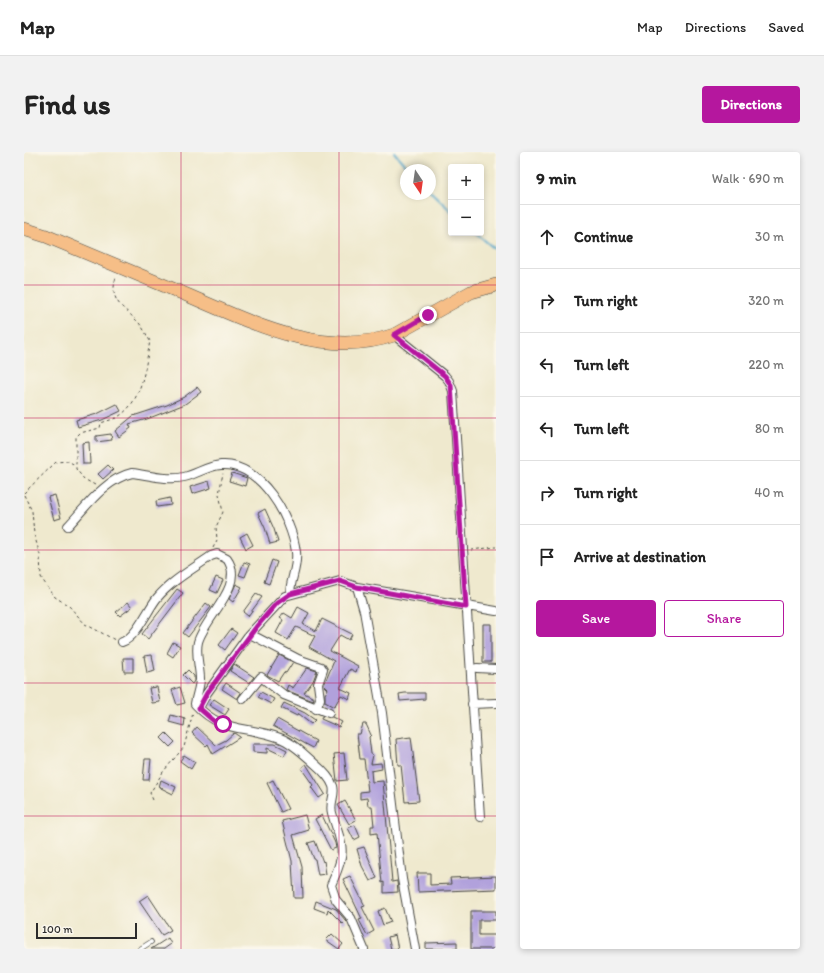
<!DOCTYPE html>
<html lang="en">
<head>
<meta charset="utf-8">
<style>
  body { margin:0; font-family:Itim,sans-serif; background:#f2f2f2; color:#222 }
  .controls { position:absolute; right:12px; top:12px; display:grid; overflow:hidden; border-radius:4px; box-shadow:0 2px 6px #0003 }
  .controls button { width:36px; height:36px; display:grid; place-items:center; padding:0; border:0; border-bottom:1px solid #e0e0e0; background:#fff; color:#222; font:20px sans-serif }
  .compass { position:absolute; left:376px; top:12px; width:36px; height:36px; border-radius:50%; background:#fff; box-shadow:0 2px 6px #0003; rotate:167deg }
  .scale { position:absolute; left:12px; bottom:10px; width:101px; box-sizing:border-box; padding-left:4px; border:2px solid #2b2b2b; border-top:0; font-size:11px; line-height:14px; white-space:nowrap; color:#2b2b2b; -webkit-text-stroke:3px #fbf7ec; paint-order:stroke }
  .stop { position:absolute; width:12px; height:12px; margin:-9px; border:3px solid #b5179e; border-radius:50%; background:#fff }
  .stop.end { background:#b5179e; border-color:#fff; box-shadow:0 1px 4px #0008 }
  .list { margin:0; padding:0; list-style:none }
  h2 { display:flex; justify-content:space-between; align-items:center; height:52px; margin:0; padding:0 16px; font-size:17px }
  h2 small { font-size:13px; font-weight:400; color:#767676 }
  .list li { display:grid; grid-template-columns:26px 1fr auto; gap:12px; align-items:center; box-sizing:border-box; height:64px; padding:0 16px; border-top:1px solid #e0e0e0 }
  .list b { display:block; font-size:15px; white-space:nowrap }
  .list em { font-size:13px; font-style:normal; color:#767676 }
  .actions { display:flex; gap:8px; padding:12px 16px }
  .actions a { flex:1; padding:9px 0; border:1px solid #b5179e; border-radius:4px; text-align:center; font-size:14px; color:#b5179e }
  .actions .main { background:#b5179e; color:#fff }
  .icon { flex:none; width:22px; height:22px; fill:none; stroke:currentColor; stroke-width:2; stroke-linecap:round; stroke-linejoin:round }
  .map { position:relative; flex:none; width:472px; height:797px; overflow:hidden; border-radius:4px }
  header { display:flex; align-items:center; gap:24px; box-sizing:border-box; height:56px; padding:0 20px; background:#fff; border-bottom:1px solid #e0e0e0 }
  header strong { font-size:19px }
  nav { display:flex; gap:22px; margin-inline-start:auto; font-size:14px }
  .intro { display:flex; align-items:center; justify-content:space-between; box-sizing:border-box; height:96px; padding:0 24px }
  h1 { margin:0; font-size:28px }
  .button { padding:10px 18px; border-radius:4px; background:#b5179e; color:#fff; font-size:14px; font-weight:700 }
  main { display:flex; gap:24px; padding:0 24px }
  aside { flex:1; background:#fff; border-radius:4px; box-shadow:0 2px 6px #0003 }
  .map>svg:first-child { display:block }
  .lines { fill:none; stroke-linecap:round; stroke-linejoin:round }
  .stream { stroke:#51a7cd; stroke-width:2 }
  .building { fill:#b1a1dc }
  .lane-casing { stroke:#484843; stroke-width:5.5 }
  .street-casing { stroke:#484843; stroke-width:10 }
  .primary-casing { stroke:#484843; stroke-width:14 }
  .path { stroke:#484843; stroke-width:1; stroke-dasharray:3 3; stroke-linecap:butt }
  .lane { stroke:#fff; stroke-width:4 }
  .street { stroke:#fff; stroke-width:8 }
  .primary { stroke:#f6be87; stroke-width:13 }
  .route { stroke:#b5179e; stroke-width:5 }
  .grid { fill:none; stroke:#c2185b; stroke-width:1; stroke-opacity:0.55 }
</style>
</head>
<body>
<header>
<strong>Map</strong>
<nav><a>Map</a><a>Directions</a><a>Saved</a></nav>
</header>
<div class="intro"><h1>Find us</h1><a class="button">Directions</a></div>
<main>
<div class="map">
<svg width="472" height="797" viewBox="0 0 472 797">
  <rect width="100%" height="100%" fill="#fbf7ec"/>
  <filter id="ink" filterUnits="userSpaceOnUse"><feTurbulence type="fractalNoise" baseFrequency=".025" numOctaves="2"/><feDisplacementMap in="SourceGraphic" scale="8" xChannelSelector="R" yChannelSelector="G"/><feConvolveMatrix kernelMatrix="1 2 1 2 8 2 1 2 1" color-interpolation-filters="sRGB"/></filter>
  <filter id="wash" filterUnits="userSpaceOnUse"><feTurbulence type="fractalNoise" baseFrequency=".012" numOctaves="4" result="noise"/><feDisplacementMap in="SourceGraphic" scale="16" xChannelSelector="R" yChannelSelector="G"/><feGaussianBlur stdDeviation="0.9" result="paint"/><feColorMatrix in="noise" values="0 0 0 0 0 0 0 0 0 0 0 0 0 0 0 0 0 1.4 0 .05"/><feComposite in="paint" operator="in"/></filter>
  <g filter="url(#wash)">
    <rect width="100%" height="100%" fill="#efe9ce"/>
    <g class="lines">
      <path class="stream" d="M370,0L385,18
        M406,39L427,59
        M452,81L472,98"/>
    </g>
    <g id="blocks">
      <path class="building" d="M173,235L177,240L161,252L123,267L105,272L107,276L95,285L91,279L109,264L143,253L160,245Z
        M93,252L97,259L78,268L54,275L52,268L73,262Z
        M87,282L88,288L72,290V284Z
        M65,290L66,312H59L58,291Z
        M84,313L89,318L79,327L74,322Z
        M208,321L223,326L221,334L205,329Z
        M185,329L187,336L168,342L166,335Z
        M31,343L37,366L30,368L24,345Z
        M146,346L147,353L133,355L132,349Z
        M241,357L250,377L254,390L246,392L241,376L234,361Z
        M223,381L229,393L222,397L216,385Z
        M248,408L253,410L245,432L240,430Z
        M220,410L226,412L221,425L215,423Z
        M192,425L199,428L193,441L186,438Z
        M212,432L218,435L209,450L205,447Z
        M153,437L159,441L124,487L118,482Z
        M232,442L238,445L224,464L219,460Z
        M104,450L108,455L96,464L92,460Z
        M182,451L187,455L164,485L159,481Z
        M274,455L285,461L279,472L292,479L298,467L328,482L325,488L316,483L306,499L334,514L332,520L326,517L316,536L327,541L325,547L317,543L310,555L301,550V542L304,537L300,533L310,509L285,495L291,484L272,475L264,488L252,481L259,468L256,466L260,461L268,466Z
        M459,472H467V510H459Z
        M207,477L213,481L201,498L195,493Z
        M149,490L156,494L149,505L143,501Z
        M128,503L131,519L123,521L120,504Z
        M255,503L269,510L262,521L260,520L254,529L243,523Z
        M99,506H109V520H100Z
        M210,512L230,525L225,531L206,519Z
        M283,516L293,519L289,529L280,541L290,546L289,549L262,538L264,533L269,536Z
        M164,518L170,524V529L168,532L159,523Z
        M202,531L217,541L213,547L198,537Z
        M133,535L136,550L128,551L125,536Z
        M156,535L161,551L153,553L148,538Z
        M237,540L250,547L247,552L234,545Z
        M381,541H401V547L376,549L375,542Z
        M190,547L205,557L201,563L185,553Z
        M260,551L281,561L291,568L287,572L274,562L273,564L257,556Z
        M147,563L161,567L160,574L145,570Z
        M298,564L308,565L318,570L315,575L297,567Z
        M253,567L292,589L289,596L249,574Z
        M339,572H342L347,583L345,585L347,602L349,603L347,612L357,611L358,617L347,619L348,630L359,629L368,730L373,729L374,740L360,741V730L358,731L353,681L347,682V674H350L348,654H344L343,646L336,647V640L344,639L340,607H336L333,582H336Z
        M173,575L192,593L202,588L210,581L216,585L189,602L184,592L182,594L168,581Z
        M142,581L151,590L146,595L137,586Z
        M387,585L395,649L381,650L377,613H374L372,587Z
        M229,592H251L263,598L260,604L243,596V601L229,600Z
        M320,601L323,628L313,629L310,602Z
        M160,603L171,610L167,617L156,609Z
        M121,607H127L125,628H119Z
        M282,612L301,642L295,646L287,635L289,633L277,616Z
        M137,628L152,635L149,642L135,635Z
        M249,628L264,657L257,660L243,631Z
        M321,649L332,668L325,672L314,653Z
        M281,663L285,678L269,683L278,715L279,746H270L268,709L258,669Z
        M298,663L311,691L312,696L307,698L291,667Z
        M331,673L336,685L330,688L324,676Z
        M291,689L299,710L300,709L302,722L294,723L291,707H290L284,691Z
        M340,695L353,726L346,729L338,714L333,697Z
        M393,721H406V733L427,732L426,726L472,724V737L394,740Z
        M326,724L341,754L338,755L350,779L343,783L335,768L338,767L319,727Z
        M124,743L147,778L138,783L115,749Z
        M292,749L312,757L322,769L319,772L304,757L303,761L290,756Z
        M361,756L367,770L359,773L354,759Z
        M447,759H472V768H455V783H472V797H447Z
        M308,782L319,792L315,797L302,788Z
        M371,783L374,797H367L364,785Z
        M144,786L147,792L140,797H127Z
        M433,790V797H402V791Z"/>
    </g>
  </g>
  <g filter="url(#ink)">
    <use href="#blocks" fill-opacity="0" stroke="#484843" stroke-width="1"/>
    <g class="lines">
      <g class="lane-casing">
        <path id="lane" d="M116,797L127,790"/>
      </g>
      <g class="street-casing">
        <path id="street" d="M370,183L421,224L425,229L429,239L456,665
          M44,374C62,355 81,327 108,321C124,323 144,329 160,325C173,322 183,314 197,313C236,310 268,366 272,400C274,415 266,428 266,442
          M333,435L340,459L358,561L378,727L391,797
          M226,482L274,507L297,515L299,518L294,532L296,547L292,557
          M98,490C112,486 124,457 133,446C147,429 169,417 187,404L193,402L203,407C222,433 181,465 174,490C171,502 176,515 176,527C176,535 172,544 171,552C198,582 222,573 256,586C269,591 280,602 290,611C297,617 306,625 309,634C312,643 305,651 308,661C318,696 324,696 307,733L312,748L327,766L340,797
          M453,516L472,517
          M219,547L237,525L260,543L305,561
          M448,552L472,551
          M175,556L183,541L224,484L261,444L316,429L333,435L472,459"/>
      </g>
      <g class="primary-casing">
        <path id="primary" d="M0,77L22,84C65,102 108,120 151,138C219,166 295,209 370,183L447,140L472,133"/>
      </g>
      <path class="path" d="M71,333L60,327L52,317V285L56,281L76,276L77,271C82,269 87,268 92,266C119,251 121,215 126,189C122,182 118,173 112,168C97,153 85,149 92,125
        M0,341L32,310L44,309L51,313
        M0,343L8,359L10,382L16,403L17,425L20,430L31,445L45,454L61,472L91,488
        M189,396L193,388L192,375L199,360L195,342L199,321
        M447,398L472,395
        M129,648L126,641L139,620L160,595L169,561"/>
      <use href="#lane" class="lane"/>
      <use href="#street" class="street"/>
      <use href="#primary" class="primary"/>
    </g>
  </g>
  <g class="lines" filter="url(#ink)">
    <path class="route" d="M199,572L190,569L175,556L183,541L233,474L253,451L266,442L316,429L333,435L442,455L427,233L421,224L370,183L404,163"/>
  </g>
  <path class="grid" d="M157,0V797M315,0V797M0,133H472M0,266H472M0,398H472M0,531H472M0,664H472"/>
</svg>
<div class="controls">
<button>+</button>
<button>−</button>
</div>
<svg class="compass" viewBox="-18 -18 36 36"><path d="M0-13l5 13h-10z" fill="#e53935"/><path d="M0 13l5-13h-10z" fill="#767676"/></svg>
<div class="scale">100 m</div>
<div class="stop" style="left:199px;top:572px"></div>
<div class="stop end" style="left:404px;top:163px"></div>
</div>
<aside>
<h2>9 min<small>Walk · 690 m</small></h2>
<ul class="list">
<li><svg class="icon" aria-label="ahead" viewBox="0 0 24 24"><path d="M12 20V5M6 11l6-6 6 6"/></svg><div><b>Continue</b></div><em>30 m</em></li>
<li><svg class="icon" aria-label="right" viewBox="0 0 24 24"><path d="M7 20v-9h11M14 6l5 5-5 5"/></svg><div><b>Turn right</b></div><em>320 m</em></li>
<li><svg class="icon" aria-label="left" viewBox="0 0 24 24"><path d="M17 20v-9H6M10 6l-5 5 5 5"/></svg><div><b>Turn left</b></div><em>220 m</em></li>
<li><svg class="icon" aria-label="left" viewBox="0 0 24 24"><path d="M17 20v-9H6M10 6l-5 5 5 5"/></svg><div><b>Turn left</b></div><em>80 m</em></li>
<li><svg class="icon" aria-label="right" viewBox="0 0 24 24"><path d="M7 20v-9h11M14 6l5 5-5 5"/></svg><div><b>Turn right</b></div><em>40 m</em></li>
<li><svg class="icon" aria-label="arrive" viewBox="0 0 24 24"><path d="M6 21V4h12l-3 4 3 4H6"/></svg><div><b>Arrive at destination</b></div></li>
</ul>
<div class="actions"><a class="main">Save</a><a>Share</a></div>
</aside>
</main>
</body>
</html>
